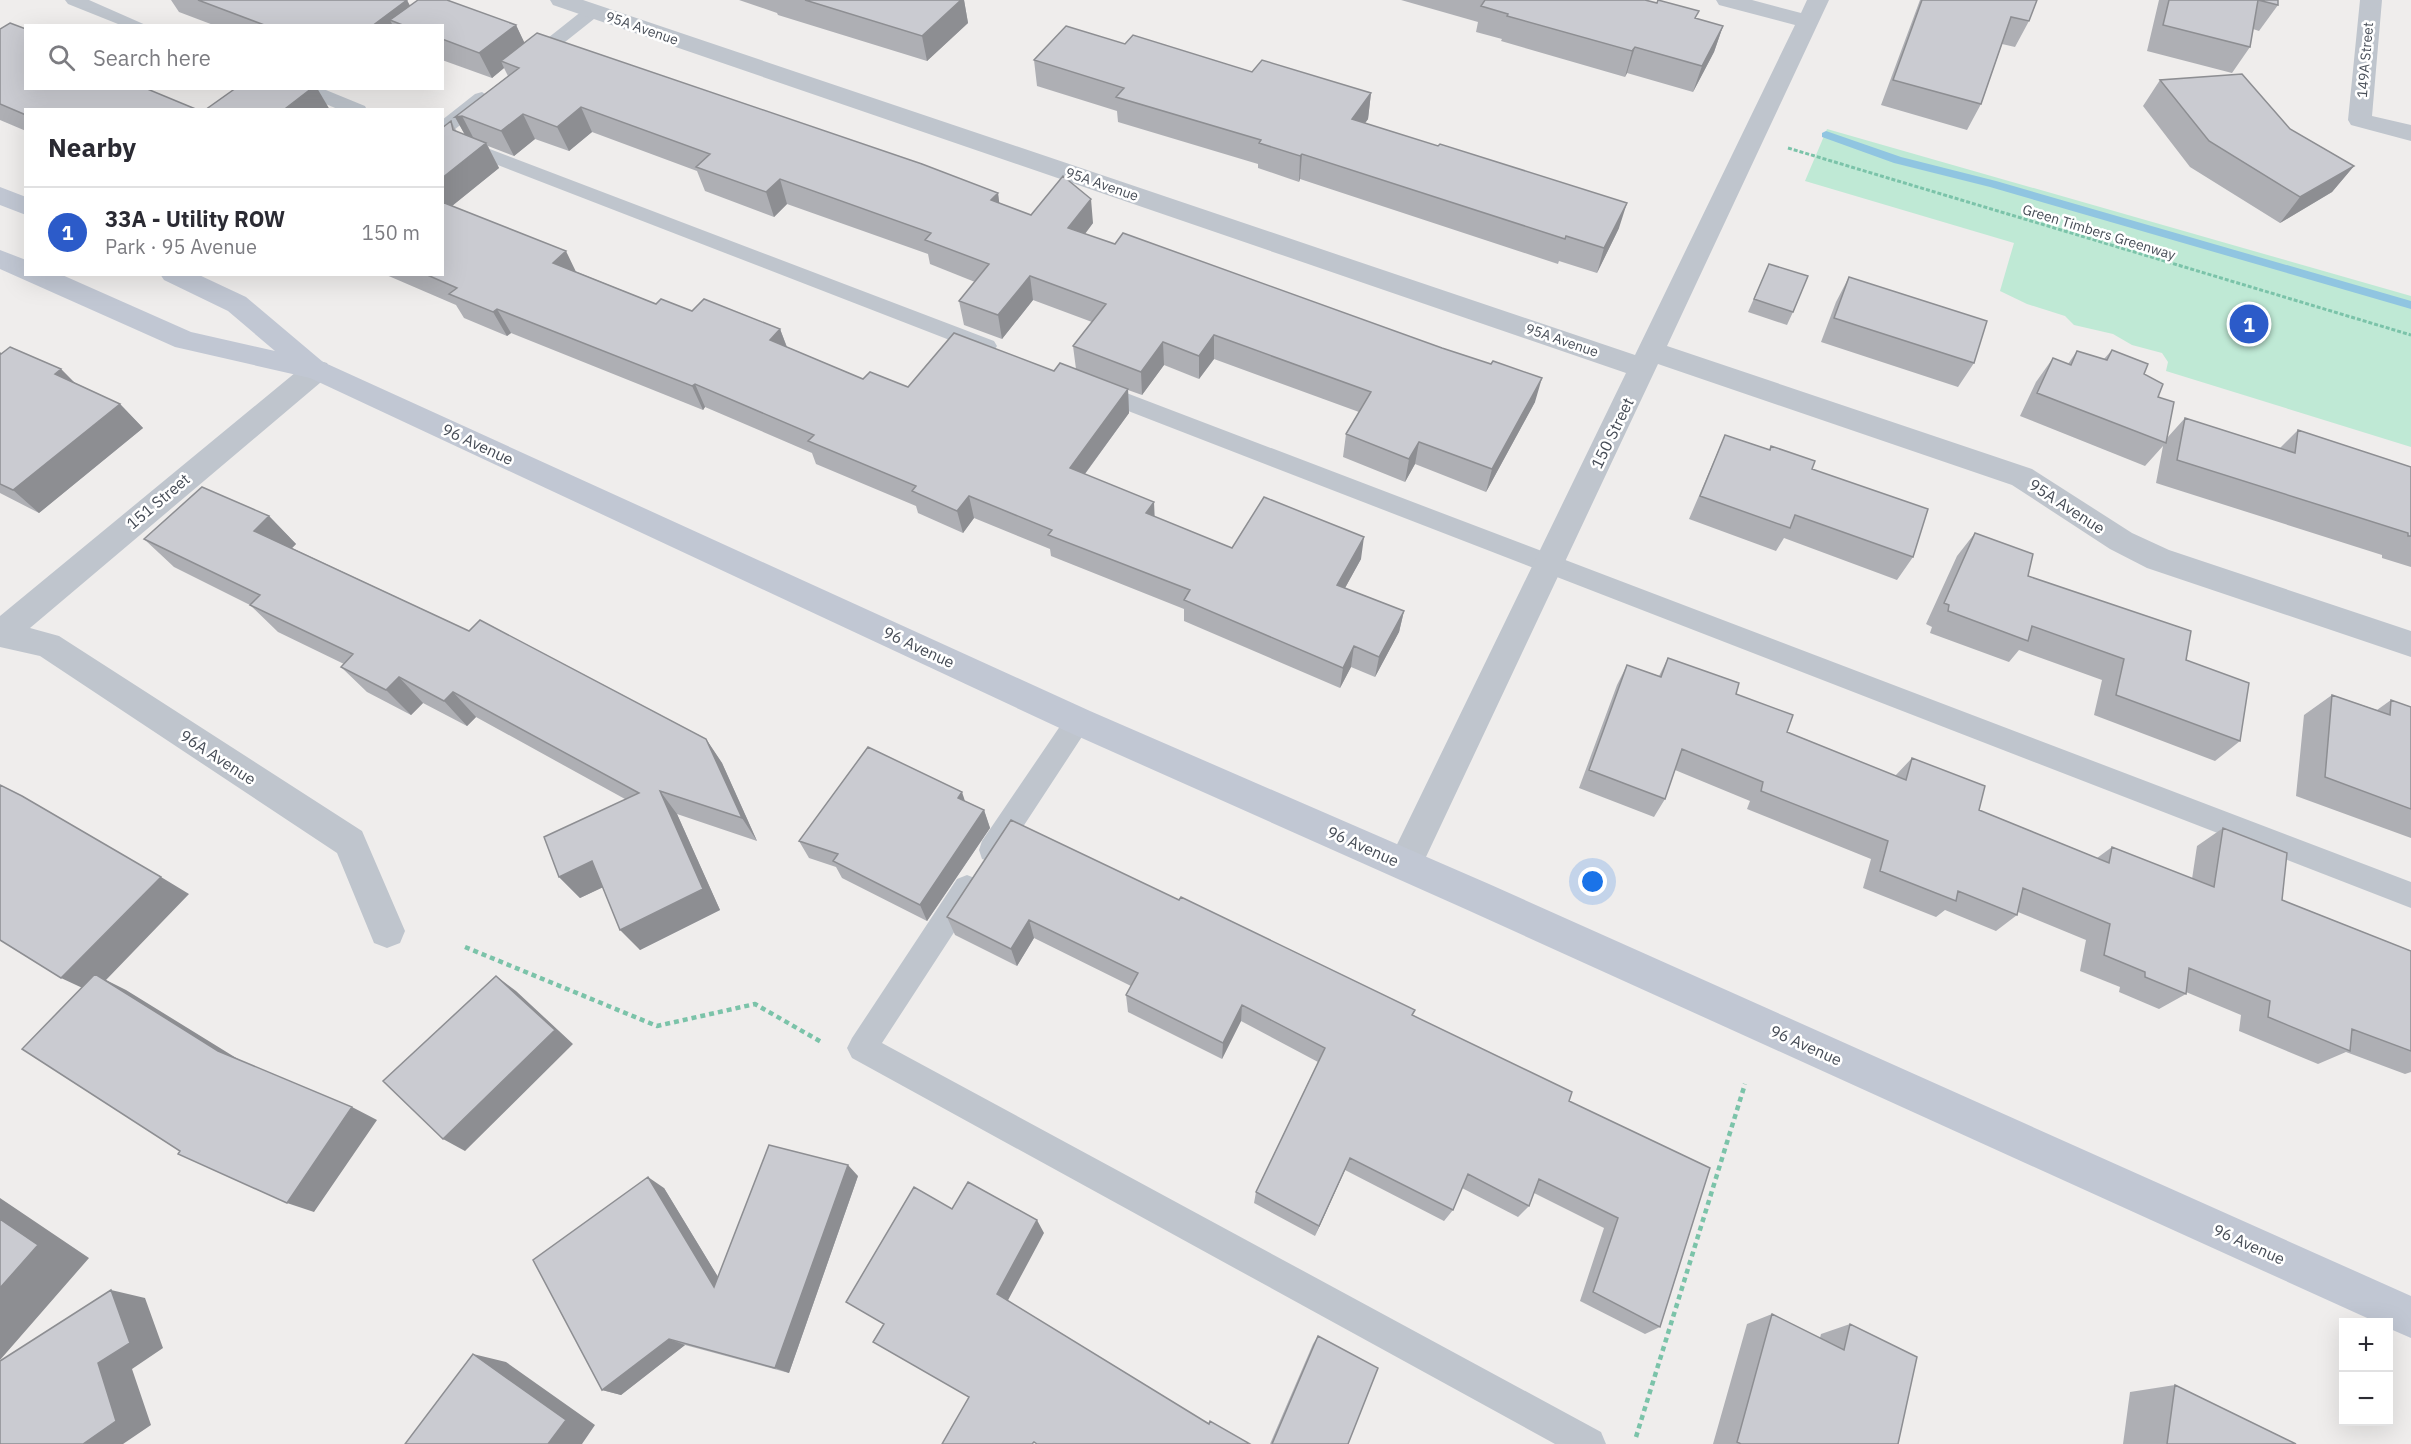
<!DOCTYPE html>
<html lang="en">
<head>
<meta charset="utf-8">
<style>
  body { margin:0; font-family:"IBM Plex Sans",sans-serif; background:#f2f2f3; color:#2b2b33 }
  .controls { position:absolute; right:18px; bottom:18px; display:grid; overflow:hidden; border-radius:0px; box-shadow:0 6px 24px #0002 }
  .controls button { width:54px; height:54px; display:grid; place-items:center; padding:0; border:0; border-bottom:2px solid #e1e1e2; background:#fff; color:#2b2b33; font:30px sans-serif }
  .you { position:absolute; left:1593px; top:882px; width:21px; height:21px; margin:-15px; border:4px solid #fff; border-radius:50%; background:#1a73e8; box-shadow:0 0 0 9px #1a73e833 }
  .badge { display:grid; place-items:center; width:39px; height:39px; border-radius:50%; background:#2c5bc9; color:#fff; font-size:20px; font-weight:700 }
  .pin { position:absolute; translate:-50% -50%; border:3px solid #fff; box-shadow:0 2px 6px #0006 }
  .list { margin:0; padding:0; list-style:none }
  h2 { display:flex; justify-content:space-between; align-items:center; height:78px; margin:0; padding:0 24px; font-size:26px }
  h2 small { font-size:20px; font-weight:400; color:#7c7c81 }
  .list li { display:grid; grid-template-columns:39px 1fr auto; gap:18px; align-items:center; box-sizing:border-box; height:90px; padding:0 24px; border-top:2px solid #e1e1e2 }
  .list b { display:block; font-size:22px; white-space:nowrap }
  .list p { margin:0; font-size:20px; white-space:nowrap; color:#7c7c81 }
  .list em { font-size:20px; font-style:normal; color:#7c7c81 }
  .icon { flex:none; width:33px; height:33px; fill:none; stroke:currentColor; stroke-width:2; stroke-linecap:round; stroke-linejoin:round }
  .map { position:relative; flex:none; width:2411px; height:1444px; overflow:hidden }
  .search { position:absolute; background:#fff; box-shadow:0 6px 24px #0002; left:24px; top:24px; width:420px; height:66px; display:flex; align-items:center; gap:15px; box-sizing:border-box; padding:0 21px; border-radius:0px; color:#7c7c81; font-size:22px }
  .panel { position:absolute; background:#fff; box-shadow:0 6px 24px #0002; left:24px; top:108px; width:420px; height:168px; border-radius:0px }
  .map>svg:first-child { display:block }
  .green { fill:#bfe9d5 }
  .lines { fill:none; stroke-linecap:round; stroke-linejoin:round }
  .stream { fill:#90c5e1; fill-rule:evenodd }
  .path-far1 { stroke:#7bc3a9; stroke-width:3; stroke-dasharray:4 2; stroke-linecap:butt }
  .path { stroke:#7bc3a9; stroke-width:4.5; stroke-dasharray:5 4; stroke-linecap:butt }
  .service { fill:#bfc5cd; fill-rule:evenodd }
  .minor { fill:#bfc5cd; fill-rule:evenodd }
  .secondary { fill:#c1c7d3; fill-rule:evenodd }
  .wall { fill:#aeafb4; fill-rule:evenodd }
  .shaded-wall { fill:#8d8e92 }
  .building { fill:#cacbd1; stroke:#8d8e92; stroke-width:1.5 }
  .labels { text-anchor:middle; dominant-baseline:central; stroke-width:5; stroke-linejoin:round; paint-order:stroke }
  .far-street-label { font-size:14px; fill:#474d57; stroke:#fff }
  .street-label { font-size:16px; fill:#474d57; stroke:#fff }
</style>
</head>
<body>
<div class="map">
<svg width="2411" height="1444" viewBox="0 0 2411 1444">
  <rect width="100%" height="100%" fill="#efedec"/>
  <path class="green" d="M1827,129L2411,296V447L2166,371L2168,362L2162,353L2132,345L2113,334L2074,325L2065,316L2027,304L2000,291L2014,243L1805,181Z"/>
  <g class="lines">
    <path class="stream" d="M1826,131L1901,157L1996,181L2411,301V309L1990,187L1894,163L1822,137V133Z"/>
    <path class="path-far1" d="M1788,148L2411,335"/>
    <path class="path" d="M465,947L657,1026L755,1004L823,1043
      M1636,1437L1745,1084"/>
    <path class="service" d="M65,0H89L148,26H123L68,4Z
      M593,6L599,7L602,11L599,15L536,65H524L521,61L524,57L587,7Z
      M294,88H321L365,106L367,110H340L297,92Z
      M482,92L491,98L489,102L449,134L442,136V120L475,94Z
      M474,143L994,341L997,346L994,351L986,354L978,351L467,153L465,149L467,145Z
      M1095,381L2411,882V908L1087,395L1084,389L1087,383Z
      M1078,710L1087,713L1091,721L1087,729L1002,859L992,862L982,859L979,850L982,841L1069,713Z
      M967,875L977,879L981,888L977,897L882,1043L1601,1432L1606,1444H1555L852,1058L847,1048L852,1038L957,879Z"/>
    <path class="minor" d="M550,0H583L1635,355L1795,25L1719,5L1716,0H1752L1801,13L1807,0H1829L1667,346L2032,469L2132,533L2169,550L2411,631V657L2147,568L2110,549L2012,485L1658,364L1417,876L1405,881L1393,876L1387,865L1626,373L553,5Z
      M2360,0H2382L2372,116L2411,125V141L2351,125L2348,120Z
      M317,360L327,363L331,370L327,377L30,628L59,636L362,831L405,931L400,943L387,948L374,943L337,853L40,656L0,647V616L307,363Z"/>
    <path class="secondary" d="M0,187L26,197V215L0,205Z
      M0,250L26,260V274H60L191,332L275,351L228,311L164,280L160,274H197L246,297L323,362L1090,711L1489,884L2411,1296V1338L2388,1328V1322H2376L1463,908L1066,731L310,378L175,347L0,269Z"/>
  </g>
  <path class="wall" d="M171,0H406L410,6L516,25L524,43L998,193L999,204L1031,215L1093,223L1085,234L1535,402L1486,492L1415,464L1405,482L1343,457L1346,434L1359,412L1214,359L1199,379L1164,365L1142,395L1128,390L1129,413L1085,474L1155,517L1232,548L1361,559L1345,588L1404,611L1399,632L1375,677L1351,667L1340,688L1184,621V609L1051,556L1050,549L974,518L963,533L918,513L916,506L816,464L812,453L705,407L703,410L511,333L507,336L464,318L456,305L384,274H442L451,121L457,132L465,135L455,117L508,76L504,68L492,78L442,60V26H216L179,12ZM592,132L697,171L705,191L774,217L787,204L928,254L930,264L975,282L959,301L964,325L1002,339L1033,300L1092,322L1073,346L1076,369L908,387L863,379L787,347L780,329L656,304L577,272L452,206L499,168L488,146L514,156L535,139L569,151Z
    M739,0H964L968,23L927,61L778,15L777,13Z
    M1401,0H1645L1697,19L1723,26L1714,52L1693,92L1627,73L1625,77L1501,41L1502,39L1476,32L1478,22Z
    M1920,0H2037L2029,21L2015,47L2002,44L1981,104L1967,130L1881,105Z
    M2159,0H2278V5L2259,31L2253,29L2250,47L2232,73L2147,51Z
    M0,29L26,88V131L0,120Z
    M1125,44L1252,72L1371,93L1368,119L1365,123L1619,228L1597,273L1559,261L1558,264L1300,179L1299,182L1258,168V164L1118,122L1117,111L1037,86L1034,60Z
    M2160,80L2290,129L2354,166L2332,192L2280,223L2190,167L2143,106Z
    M1769,264L1793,312L1787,325L1748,312Z
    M1849,277L1974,363L1958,387L1821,342L1836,302Z
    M2112,350L2144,374L2158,397L2167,438L2185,418L2280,448L2298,430L2411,467V567L2382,558V555L2156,483L2163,446L2145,466L2020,416L2036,382L2053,358L2068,364L2077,351L2104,359Z
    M0,353L61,369L73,382L120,404L143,428L39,513L0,493Z
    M1725,435L1769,450L1771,446L1812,469L1913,557L1897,580L1784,538L1776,551L1689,519Z
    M269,516L296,544L292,548L469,631L706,739L722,763L757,841L677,814L720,910L640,950L603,887L580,898L559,877L625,799L476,717L467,726L423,703L411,715L367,692L341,667L344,664L278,632L250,605L174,567L144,539Z
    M1975,533L2028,576L2186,660L2240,741L2215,761L2094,715L2102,680L2019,650L2009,662L1930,633L1932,627L1926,624L1957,556Z
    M1668,658L1736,694L1787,732L1895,776L1912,758L1979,810L2097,858L2112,847L2192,879L2197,846L2223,828L2282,900L2411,951V1072L2405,1074L2346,1052L2318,1064L2239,1031L2241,1015L2186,992V994L2159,1009L2119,992L2120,987L2080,971L2086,940L2018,912L2017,915L1996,931L1945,910L1936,917L1863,888L1871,859L1747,809L1750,801L1675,770L1665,799L1654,817L1579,788L1617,685L1627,665L1659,676Z
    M2332,695L2377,710L2391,700L2411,707V838L2296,796L2304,715Z
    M965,801L984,810L990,828L927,921L842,878L836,867L809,858L799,841Z
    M1011,820L1413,1015L1569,1101L1710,1168L1660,1327L1645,1334L1580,1301L1604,1228L1534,1193L1529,1206L1518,1217L1462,1188L1453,1210L1444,1221L1345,1170L1315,1236L1254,1203L1256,1192L1318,1062L1241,1021L1222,1059L1128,1012L1126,995L1131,986L1034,938L1017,966L955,935L947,917Z
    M858,1176L789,1373L685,1345L621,1395L602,1390L664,1188L718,1277Z
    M1772,1314L1820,1338L1821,1334L1850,1324L1898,1444H1713L1747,1324Z
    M1318,1336L1348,1444H1270L1313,1344Z
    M2175,1385L2296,1444H2123L2130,1392Z"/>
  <path class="shaded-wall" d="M407,0L420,25L390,20L393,26H372Z
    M961,0H964L968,23L927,61L922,36Z
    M516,25L528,50L501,61L504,68L492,78L479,53Z
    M1723,26L1714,52L1693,92L1702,66Z
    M1635,47L1627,73L1625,77L1632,51Z
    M312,88H317L330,110H287L286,108Z
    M1371,93L1368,119L1349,145L1352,119Z
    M581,107L592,132L569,151L557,127Z
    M523,114L535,139L514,156L501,131Z
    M462,116L475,141L469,142L455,117Z
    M486,143L499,168L442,214V178Z
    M1302,154L1300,179L1299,182L1300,156Z
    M2354,166L2332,192L2280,223L2300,197Z
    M780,179L787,204L774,217L766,192Z
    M998,193L1001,217L991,200Z
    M1091,199L1093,223L1071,252L1068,228Z
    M1627,203L1619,228L1597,273L1604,248Z
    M566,251L578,276L553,263Z
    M1030,276L1033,300L1002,339L998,315Z
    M497,309L511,333L507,336L493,312Z
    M780,329L789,353L770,340Z
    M1214,335V359L1199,379V356Z
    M1163,342L1164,365L1142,395L1141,372Z
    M61,369L85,393L55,374Z
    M1542,378L1535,402L1486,492L1492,469Z
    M695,384L705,407L703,410L692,386Z
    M1128,389L1129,413L1073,490L1070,468Z
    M120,404L143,428L39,513L13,490Z
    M1419,442L1415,464L1405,482L1409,459Z
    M969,496L974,518L963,533L957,511Z
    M1154,502L1155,524L1146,513Z
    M269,516L296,544L281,559L254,531Z
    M1364,537L1361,559L1335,606L1337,585Z
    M1404,611L1399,632L1375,677L1379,657Z
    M1354,646L1351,667L1340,688L1343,668Z
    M399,677L423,703L411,715L386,690Z
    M453,692L476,717L467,726L444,701Z
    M706,739L722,763L757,841L742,818Z
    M660,791L677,814L720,910L640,950L620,930Z
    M962,792L968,810L958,798Z
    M984,810L990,828L927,921L920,905Z
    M592,861L612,883L580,898L559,877Z
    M161,877L189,894L106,980L126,990L246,1064L61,978Z
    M1029,920L1034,938L1017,966L1011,949Z
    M496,976L516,991L573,1044L465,1151L443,1139Z
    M1242,1005L1241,1021L1222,1059L1223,1043Z
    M352,1107L377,1120L314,1212L287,1203Z
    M1350,1158L1345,1170L1315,1236L1319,1226Z
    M848,1165L858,1176L789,1373L775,1368Z
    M648,1177L664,1188L729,1295L714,1287Z
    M0,1198L89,1258L0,1360Z
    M1037,1220L1044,1233L1006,1304L997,1294Z
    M111,1290L145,1298L163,1348L132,1369L151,1425L123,1444H83Z
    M669,1339L685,1345L621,1395L602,1390Z
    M473,1354L506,1362L595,1425L582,1444H548Z"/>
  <path class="building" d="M198,0H407L372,26H267Z
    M418,0H447L516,25L479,53L442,39V26H405L390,20Z
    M805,0H961L922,36Z
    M1485,0H1645L1657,3L1658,0L1699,11L1695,18L1723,26L1702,66L1635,47L1632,51L1507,16L1508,14L1481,6Z
    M1922,0H2037L2029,21L2011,17L1981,104L1893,80Z
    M2169,0H2278V5L2258,0L2250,47L2163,25Z
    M10,23L26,29V88H145L198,110H26V115L0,104V29Z
    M1066,26L1125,44L1133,35L1252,72L1262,60L1371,93L1352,119L1438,146L1440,144L1627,203L1604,248L1566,236L1565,239L1302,154L1300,156L1259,143L1261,140L1116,97L1124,88L1034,60Z
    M537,33L922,164L998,193L991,200L1031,215L1063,176L1091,199L1068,228L1115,244L1123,233L1442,348L1491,364L1493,361L1542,378L1492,469L1419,442L1409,459L1346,434L1371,392L1214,335L1199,356L1163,342L1141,372L1073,346L1106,304L1030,276L998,315L959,301L989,264L925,240L931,233L780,179L766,192L696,167L710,154L581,107L557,127L523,114L501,131L462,116L455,117L519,68L501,61Z
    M2242,74L2290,129L2354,166L2300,197L2209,141L2160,80Z
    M236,88H312L286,108L290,110H205Z
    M451,121L453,130L486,143L442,178V128Z
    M442,202L566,251L553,263L656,304L661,299L692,311L704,299L780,329L770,340L863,379L870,372L908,387L954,333L1054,371L1060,363L1128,389L1070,468L1154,502L1146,513L1232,548L1264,497L1364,537L1337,585L1404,611L1379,657L1354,646L1343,668L1184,600L1190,590L1048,535L1052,530L969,496L957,511L912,491L916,486L808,441L814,435L695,384L692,386L497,309L493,312L449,294L457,288L425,274H442Z
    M1769,264L1808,276L1793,312L1754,299Z
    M1849,277L1987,321L1974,363L1834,318Z
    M10,347L61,369L55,374L120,404L13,490L0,484V353L1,354Z
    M2112,350L2148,364L2144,374L2163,384L2158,397L2174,402L2166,443L2037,393L2053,358L2071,365L2077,351L2107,360Z
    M2185,418L2295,453L2298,430L2411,467V536H2408V533L2177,460Z
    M1725,435L1770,450L1771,446L1815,461L1812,469L1928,509L1913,557L1795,515L1790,528L1700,496Z
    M202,487L269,516L254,531L469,631L480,620L706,739L742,818L660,791L703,889L620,930L592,861L559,877L544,837L639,793L453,692L444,701L399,677L386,690L341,667L353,654L250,605L260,595L144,539Z
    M1975,533L2033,554L2028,576L2191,631L2186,660L2249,683L2240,741L2116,695L2124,659L2032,626L2028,641L1948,611L1949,605L1944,603Z
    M1668,658L1739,683L1736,694L1793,715L1787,732L1906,780L1912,758L1985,786L1979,810L2109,863L2112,847L2214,887L2223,828L2287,853L2282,900L2411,951V1051L2352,1029L2350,1051L2268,1017L2270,1001L2189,968L2186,994L2145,977V972L2104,955L2110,924L2023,888L2017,915L1958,891L1956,901L1880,871L1888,841L1761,791L1763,782L1682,749L1665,799L1589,770L1627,665L1661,677Z
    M2332,695L2390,715L2391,700L2411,707V809L2325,777Z
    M868,747L962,792L958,798L984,810L920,905L833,861L838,854L799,841Z
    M0,785L22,796L161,877L61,978L0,940Z
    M1011,820L1179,900L1181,897L1415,1010L1412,1015L1572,1092L1569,1101L1710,1168L1660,1327L1593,1292L1618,1218L1539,1179L1529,1206L1468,1174L1453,1210L1350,1158L1319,1226L1256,1192L1325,1048L1242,1005L1223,1043L1126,995L1138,973L1029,920L1011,949L947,917Z
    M95,974L218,1051L352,1107L287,1203L178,1154L180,1151L22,1049Z
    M496,976L555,1030L443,1139L383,1081Z
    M769,1145L848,1165L775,1368L669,1339L602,1390L533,1260L648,1177L714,1287Z
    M968,1182L1037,1220L997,1294L1209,1424L1210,1421L1250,1444H1037L1034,1442L1032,1444H942L969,1397L873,1342L884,1324L846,1302L914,1187L952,1209Z
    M0,1219L38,1245L0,1288Z
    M111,1290L130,1343L98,1363L116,1421L83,1444H0V1361Z
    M1772,1314L1844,1350L1850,1324L1917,1357L1898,1444H1741L1737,1442Z
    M1318,1336L1378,1368L1348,1444H1272Z
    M473,1354L566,1420L548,1444H405Z
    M2175,1385L2296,1444H2167Z"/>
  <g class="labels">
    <g class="far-street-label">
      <text transform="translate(642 28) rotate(19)">95A Avenue</text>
      <text transform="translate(2365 60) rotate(-85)">149A Street</text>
      <text transform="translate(1102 184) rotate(19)">95A Avenue</text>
      <text transform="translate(2099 232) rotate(17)">Green Timbers Greenway</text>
      <text transform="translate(1562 340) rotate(19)">95A Avenue</text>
    </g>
    <g class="street-label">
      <text transform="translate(1612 433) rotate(-64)">150 Street</text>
      <text transform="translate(478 444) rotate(25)">96 Avenue</text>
      <text transform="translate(158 501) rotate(-40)">151 Street</text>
      <text transform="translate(2067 506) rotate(33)">95A Avenue</text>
      <text transform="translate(919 647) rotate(25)">96 Avenue</text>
      <text transform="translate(218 757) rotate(33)">96A Avenue</text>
      <text transform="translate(1363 846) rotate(24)">96 Avenue</text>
      <text transform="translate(1806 1045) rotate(24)">96 Avenue</text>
      <text transform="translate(2249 1244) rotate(24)">96 Avenue</text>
    </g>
  </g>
</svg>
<div class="controls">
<button>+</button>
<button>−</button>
</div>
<div class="you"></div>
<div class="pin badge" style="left:2249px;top:324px">1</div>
<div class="search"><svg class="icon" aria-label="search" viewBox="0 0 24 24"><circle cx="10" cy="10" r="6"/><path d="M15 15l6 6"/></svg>Search here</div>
<section class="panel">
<h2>Nearby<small></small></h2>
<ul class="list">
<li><span class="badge">1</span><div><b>33A - Utility ROW</b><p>Park · 95 Avenue</p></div><em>150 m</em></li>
</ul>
</section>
</div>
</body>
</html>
